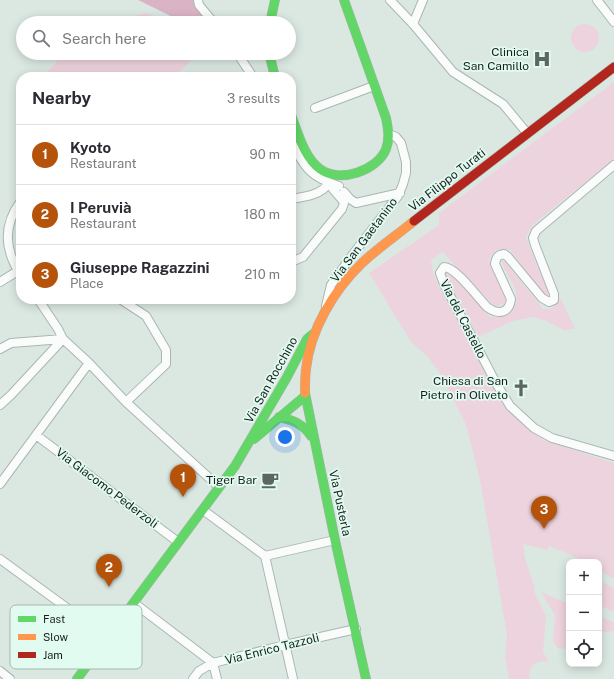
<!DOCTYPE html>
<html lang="en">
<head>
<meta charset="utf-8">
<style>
  body { margin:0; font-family:"Public Sans",sans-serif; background:#f2f2f3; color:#2b2b33 }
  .controls { position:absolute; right:12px; bottom:12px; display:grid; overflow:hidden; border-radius:8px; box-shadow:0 2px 10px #0003 }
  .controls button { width:36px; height:36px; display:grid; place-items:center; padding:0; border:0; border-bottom:1px solid #e1e1e2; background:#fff; color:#2b2b33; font:20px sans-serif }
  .you { position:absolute; left:285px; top:437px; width:14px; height:14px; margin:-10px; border:3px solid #fff; border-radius:50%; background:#1a73e8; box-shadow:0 0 0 6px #1a73e833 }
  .badge { display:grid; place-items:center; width:26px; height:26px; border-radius:50%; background:#b45309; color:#fff; font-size:13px; font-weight:700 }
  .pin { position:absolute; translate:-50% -33px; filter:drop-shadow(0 1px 2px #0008) }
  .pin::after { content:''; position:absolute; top:21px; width:14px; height:12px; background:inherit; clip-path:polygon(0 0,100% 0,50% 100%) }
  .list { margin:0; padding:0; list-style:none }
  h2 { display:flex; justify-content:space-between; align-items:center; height:52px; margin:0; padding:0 16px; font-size:17px }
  h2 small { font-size:13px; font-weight:400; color:#7c7c81 }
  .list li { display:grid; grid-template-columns:26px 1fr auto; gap:12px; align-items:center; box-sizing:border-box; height:60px; padding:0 16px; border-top:1px solid #e1e1e2 }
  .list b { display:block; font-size:15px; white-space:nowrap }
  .list p { margin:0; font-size:13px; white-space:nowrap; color:#7c7c81 }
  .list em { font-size:13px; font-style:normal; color:#7c7c81 }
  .icon { flex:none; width:22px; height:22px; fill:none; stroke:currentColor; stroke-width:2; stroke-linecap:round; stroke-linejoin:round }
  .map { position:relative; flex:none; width:614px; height:679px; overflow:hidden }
  .search { position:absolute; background:#fff; box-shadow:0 2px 10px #0003; left:16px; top:16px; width:280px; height:44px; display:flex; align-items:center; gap:10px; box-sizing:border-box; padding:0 14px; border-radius:22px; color:#7c7c81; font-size:15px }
  .panel { position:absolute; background:#fff; box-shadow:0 2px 10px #0003; left:16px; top:72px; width:280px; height:232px; border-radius:16px }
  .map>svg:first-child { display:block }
  .green { fill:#edd3de }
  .forest { fill:#dab4c5 }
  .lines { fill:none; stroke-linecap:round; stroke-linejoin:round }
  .street-casing { stroke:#abb6b1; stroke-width:10 }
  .fast-casing { stroke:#abb6b1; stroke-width:10 }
  .slow-casing { stroke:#abb6b1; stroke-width:10 }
  .jam-casing { stroke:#abb6b1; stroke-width:10 }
  .street { stroke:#fafcfb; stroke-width:8 }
  .fast { stroke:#63d668; stroke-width:9 }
  .slow { stroke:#ff974d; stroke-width:9 }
  .jam { stroke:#b3261e; stroke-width:9 }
  .labels { text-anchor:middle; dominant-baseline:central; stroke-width:3.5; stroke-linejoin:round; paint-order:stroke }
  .poi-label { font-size:12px; fill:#17201d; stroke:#e2fbf1; text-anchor:end }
  .street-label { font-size:12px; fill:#17201d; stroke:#e2fbf1 }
  .key { fill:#e2fbf1; stroke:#a5b9b1; stroke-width:1 }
  .key-label { font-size:11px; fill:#17201d }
</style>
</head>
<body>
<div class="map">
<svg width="614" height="679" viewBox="0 0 614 679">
  <rect width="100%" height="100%" fill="#dbe8e2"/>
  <path class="green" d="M146,13L168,23H111L115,21Z
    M571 38a14 14 0 1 1 28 0a14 14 0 1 1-28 0Z
    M64,53H199L178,73L183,77H43Z
    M614,82V159L541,218L533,225L526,237L537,266L549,292L548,296H546L541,291L510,250C499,247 493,250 489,260L498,277L507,299L503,304L498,306L493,305L471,284L443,252L431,260L433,272L438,285L503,402L516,418L543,440L614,463V579L599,570V562H584L574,556L549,546L547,550L523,544L525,558L535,589L534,591L546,616L543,652L549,662C537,659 527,666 530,679H509L505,657L507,635L480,480L466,425L442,376L427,356L411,342L369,273L439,225V213Z
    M501,260L505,262L543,309H550L561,299L575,329L564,330L544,320L533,317L513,321L478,337L446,276L445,272L447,271L452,274L490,317H499L512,312C525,291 507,280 501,260Z
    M599,581L614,588V612L599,605Z
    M541,592L569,604V649L557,648L553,641L555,615Z
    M599,616L614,622V631L599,633Z"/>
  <path class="forest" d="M138,0H193L195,7L210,23H185Z"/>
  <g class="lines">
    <g class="street-casing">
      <path id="street" d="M198,0L199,5L214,23
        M390,0L413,24L453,72L503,104L527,133
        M597,0L614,22
        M413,24L423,0
        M237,53L253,77
        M315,108L374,86
        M291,141C304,167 310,177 339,186
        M614,165L536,231L533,238L535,245L554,294V300L549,302L542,298L508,257L504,254C497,255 496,258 495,264L511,299C509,314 498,315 487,307C478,298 456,267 444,267L440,273L444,284L496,383L510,406L534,428L552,438L614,456
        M344,192L350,199L356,203L400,193
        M291,199C305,197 321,195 329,183C333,191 341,197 344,203L342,209L303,257L291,262
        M21,201C3,225 4,250 21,275
        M0,282L21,269
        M38,299L58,329L63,339L89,363L126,402L219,487
        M120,299L146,316L166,350V364L126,402
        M326,306L331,285L353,254L398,196L403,184L406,173V162L401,143L396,137L389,134
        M0,349L11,343L63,339
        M0,405L11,395L63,339
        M36,435L178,542
        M0,484L89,363
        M203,510L265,556L293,679
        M265,556L335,540
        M0,559L108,638
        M134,603L213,663L217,679
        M0,671L10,679
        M193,679L199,671L213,663L285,645L356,629"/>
    </g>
    <g class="fast-casing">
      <path id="fast" d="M270,23L275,0
        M269,53L275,77
        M291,115C298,133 304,157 320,169C340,184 378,170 386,149C390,139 388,128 386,118L344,0
        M305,393L335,540L366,679
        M279,417C293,420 303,424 311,436
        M254,439L305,396
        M77,679L235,466L287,377L307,339L313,334"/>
    </g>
    <g class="slow-casing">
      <path id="slow" d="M305,393C305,385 305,377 306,369C310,330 334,290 362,263C378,248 397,235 414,221"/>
    </g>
    <g class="jam-casing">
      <path id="jam" d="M414,221L614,67"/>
    </g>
    <use href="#street" class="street"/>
    <use href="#fast" class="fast"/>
    <use href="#slow" class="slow"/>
    <use href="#jam" class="jam"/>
  </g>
  <defs>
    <g id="hospital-bare" transform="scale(1.38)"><path d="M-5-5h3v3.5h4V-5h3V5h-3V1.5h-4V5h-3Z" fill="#5c6662" stroke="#e2fbf1" stroke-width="2.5" paint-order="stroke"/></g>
    <g id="church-bare" transform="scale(1.38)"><path d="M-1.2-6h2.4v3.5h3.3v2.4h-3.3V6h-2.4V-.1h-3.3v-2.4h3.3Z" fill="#5c6662" stroke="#e2fbf1" stroke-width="2.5" paint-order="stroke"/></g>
    <g id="cafe-bare" transform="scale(1.38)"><path d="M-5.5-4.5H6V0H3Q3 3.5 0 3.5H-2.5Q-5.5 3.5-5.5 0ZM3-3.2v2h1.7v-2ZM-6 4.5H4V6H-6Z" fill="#5c6662" stroke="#e2fbf1" stroke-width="2.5" paint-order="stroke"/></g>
  </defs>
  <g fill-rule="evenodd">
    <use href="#hospital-bare" x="542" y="59"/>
    <use href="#church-bare" x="521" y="388"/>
    <use href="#cafe-bare" x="270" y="480"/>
  </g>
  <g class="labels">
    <g class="poi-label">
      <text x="529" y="52">Clinica<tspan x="529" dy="14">San Camillo</tspan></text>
      <text x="508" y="381">Chiesa di San<tspan x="508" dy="14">Pietro in Oliveto</tspan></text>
      <text x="257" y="480">Tiger Bar</text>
    </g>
    <g class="street-label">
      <text transform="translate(447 180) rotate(-38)">Via Filippo Turati</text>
      <text transform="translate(364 240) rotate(-53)">Via San Gaetanino</text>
      <text transform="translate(463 319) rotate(63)">Via del Castello</text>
      <text transform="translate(271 380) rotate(-61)">Via San Rocchino</text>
      <text transform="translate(107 488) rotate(37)">Via Giacomo Pederzoli</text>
      <text transform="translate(340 503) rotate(78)">Via Pusterla</text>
      <text transform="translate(272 649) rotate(-14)">Via Enrico Tazzoli</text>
    </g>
  </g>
  <rect x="10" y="605" width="132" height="64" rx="6" class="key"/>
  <rect x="18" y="616" width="18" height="6" fill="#63d668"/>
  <rect x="18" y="634" width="18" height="6" fill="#ff974d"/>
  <rect x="18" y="652" width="18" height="6" fill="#b3261e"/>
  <g class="key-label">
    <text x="43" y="623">Fast</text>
    <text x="43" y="641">Slow</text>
    <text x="43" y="659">Jam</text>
  </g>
</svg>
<div class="controls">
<button>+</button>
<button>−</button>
<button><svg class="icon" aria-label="locate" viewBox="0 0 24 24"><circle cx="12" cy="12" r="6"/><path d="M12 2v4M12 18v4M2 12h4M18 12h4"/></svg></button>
</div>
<div class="you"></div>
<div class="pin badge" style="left:183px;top:497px">1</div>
<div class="pin badge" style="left:109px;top:587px">2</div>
<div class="pin badge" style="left:544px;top:529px">3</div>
<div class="search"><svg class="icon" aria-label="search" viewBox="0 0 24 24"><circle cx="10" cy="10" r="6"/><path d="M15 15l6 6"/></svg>Search here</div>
<section class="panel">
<h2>Nearby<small>3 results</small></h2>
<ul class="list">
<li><span class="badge">1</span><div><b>Kyoto</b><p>Restaurant</p></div><em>90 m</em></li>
<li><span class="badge">2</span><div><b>I Peruvià</b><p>Restaurant</p></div><em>180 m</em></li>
<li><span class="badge">3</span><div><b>Giuseppe Ragazzini</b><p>Place</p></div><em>210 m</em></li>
</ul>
</section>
</div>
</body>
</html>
